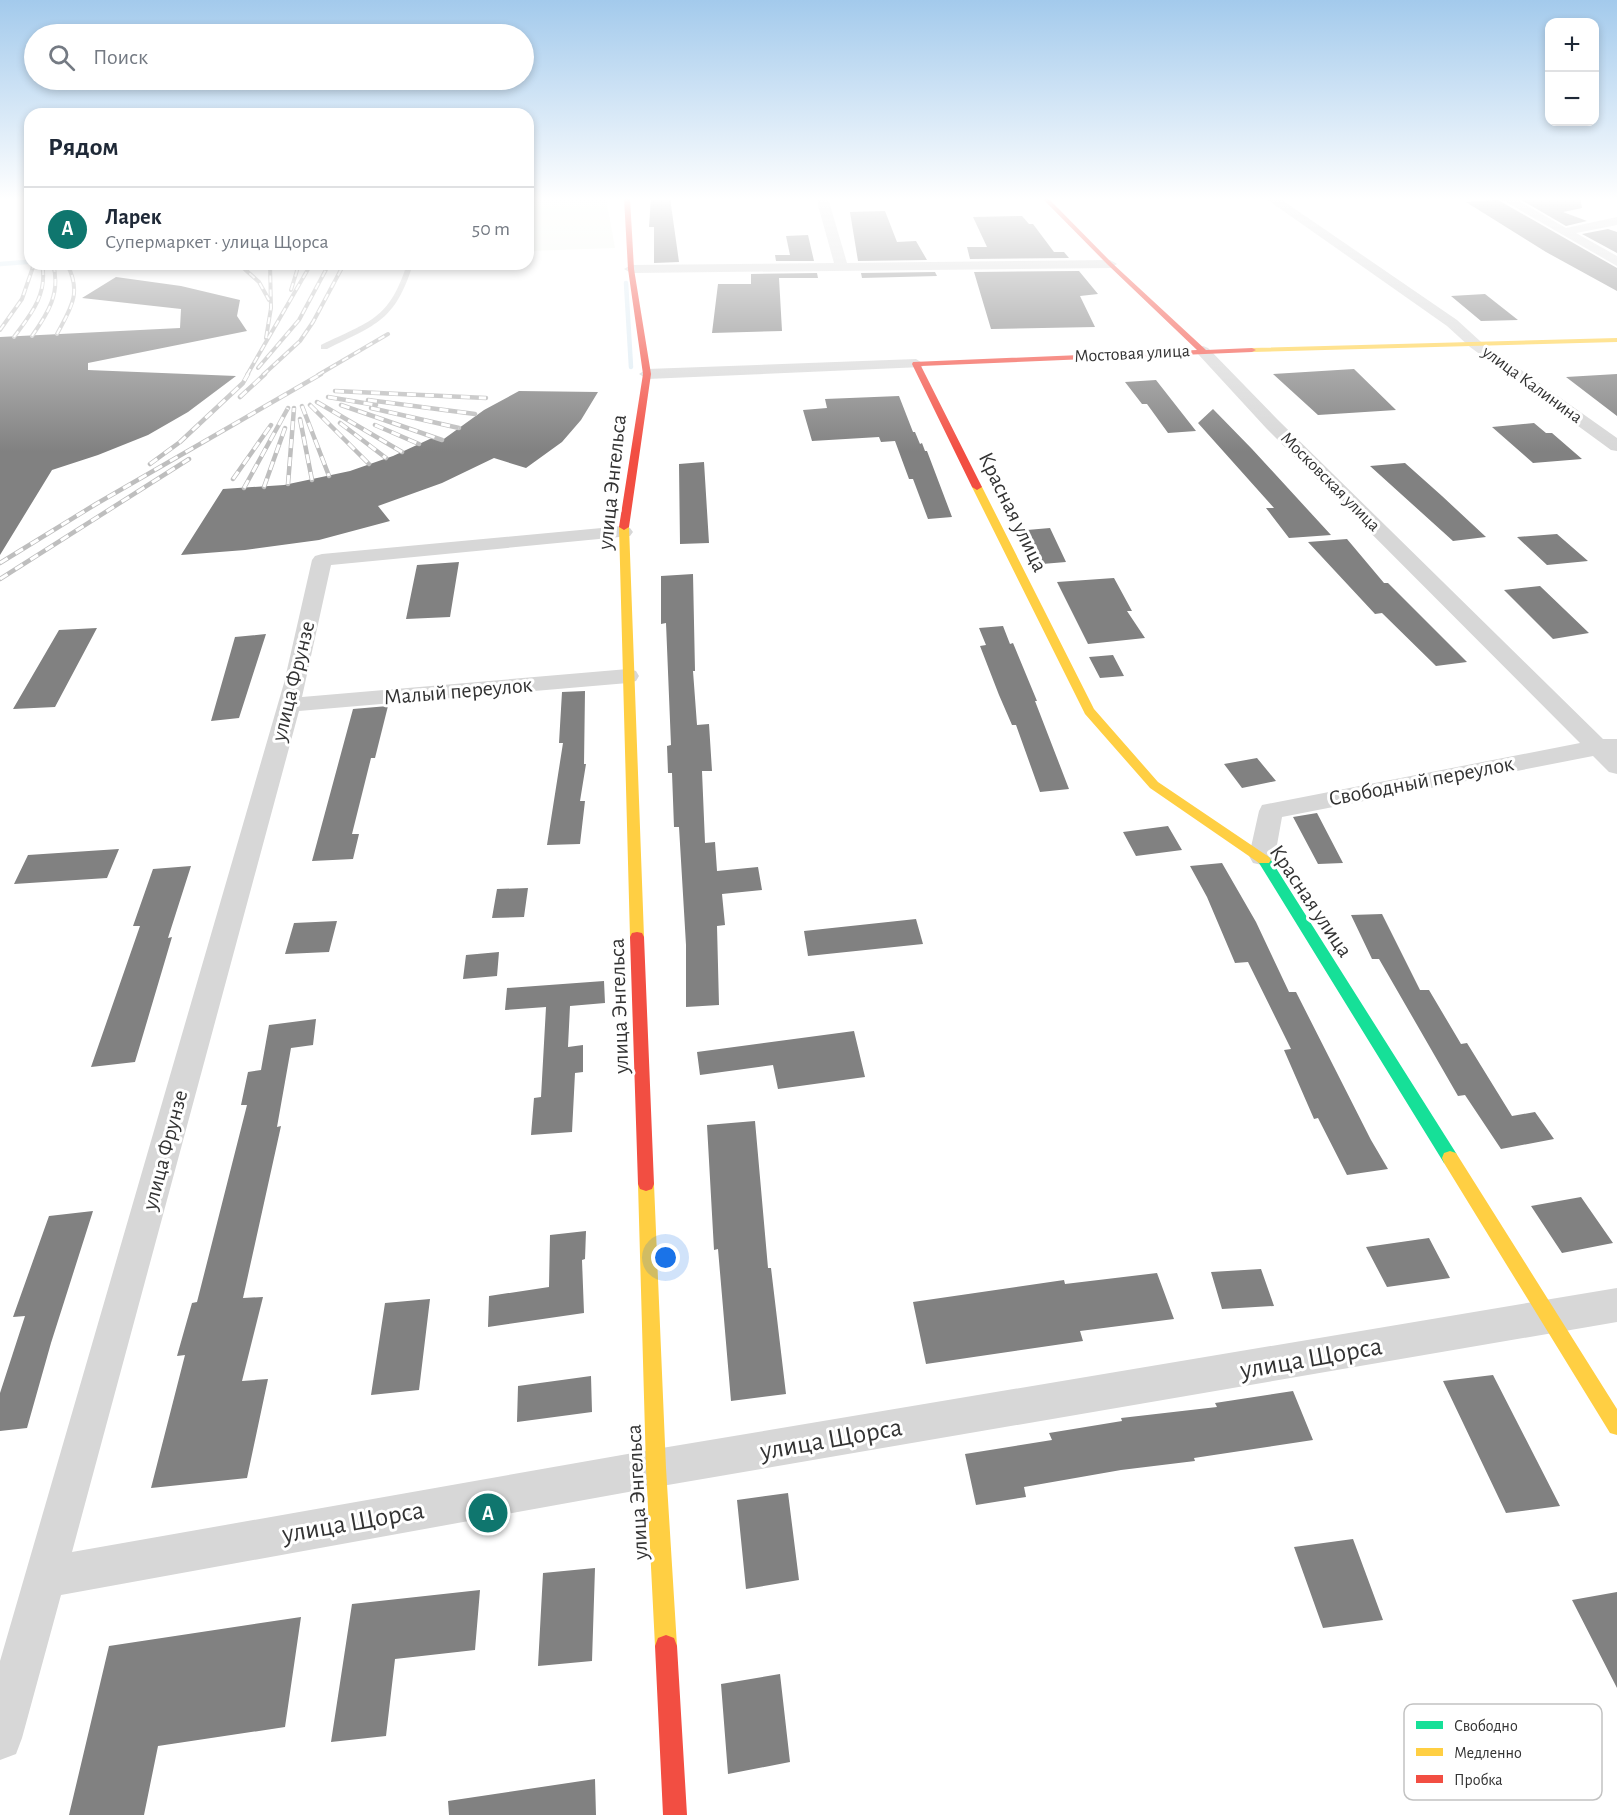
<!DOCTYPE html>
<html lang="ru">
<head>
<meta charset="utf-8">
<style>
  body { margin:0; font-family:"Alegreya Sans",sans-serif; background:#f6f6f7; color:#1f2937 }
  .controls { position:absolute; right:18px; top:18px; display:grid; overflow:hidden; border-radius:12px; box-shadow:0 3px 9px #0003 }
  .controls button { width:54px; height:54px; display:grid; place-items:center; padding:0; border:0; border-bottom:2px solid #e0e1e3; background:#fff; color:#1f2937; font:30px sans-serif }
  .you { position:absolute; left:666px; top:1258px; width:21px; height:21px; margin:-15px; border:4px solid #fff; border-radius:50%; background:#1a73e8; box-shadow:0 0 0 9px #1a73e833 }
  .badge { display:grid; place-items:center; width:39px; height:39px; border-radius:50%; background:#0f766e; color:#fff; font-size:20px; font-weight:700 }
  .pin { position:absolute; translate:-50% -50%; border:3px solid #fff; box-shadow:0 2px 6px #0006 }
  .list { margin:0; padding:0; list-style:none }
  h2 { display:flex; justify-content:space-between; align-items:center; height:78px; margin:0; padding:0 24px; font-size:26px }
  h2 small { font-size:20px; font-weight:400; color:#747a83 }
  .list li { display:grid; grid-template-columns:39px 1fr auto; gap:18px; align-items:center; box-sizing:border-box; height:84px; padding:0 24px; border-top:2px solid #e0e1e3 }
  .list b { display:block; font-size:22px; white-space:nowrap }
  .list p { margin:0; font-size:20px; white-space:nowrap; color:#747a83 }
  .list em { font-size:20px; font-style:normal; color:#747a83 }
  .icon { flex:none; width:33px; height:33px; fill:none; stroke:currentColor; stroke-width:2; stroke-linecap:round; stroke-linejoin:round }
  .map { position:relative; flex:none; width:1617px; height:1815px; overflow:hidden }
  .search { position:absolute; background:#fff; box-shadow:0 3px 9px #0003; left:24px; top:24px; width:510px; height:66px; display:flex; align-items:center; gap:15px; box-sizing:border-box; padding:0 21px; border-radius:33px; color:#747a83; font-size:22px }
  .panel { position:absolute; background:#fff; box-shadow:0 3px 9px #0003; left:24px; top:108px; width:510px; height:162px; border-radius:18px }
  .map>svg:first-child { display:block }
  .green { fill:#f1f5ed }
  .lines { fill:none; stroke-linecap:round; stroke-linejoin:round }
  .stream { stroke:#ddebf3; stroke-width:4.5 }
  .building { fill:#818181 }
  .lane { fill:#d7d7d7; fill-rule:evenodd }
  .street { fill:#d7d7d7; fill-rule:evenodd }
  .fast { fill:#16e098; fill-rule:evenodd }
  .slow { fill:#ffcf43; fill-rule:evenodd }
  .jam { fill:#f24e42; fill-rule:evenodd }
  .rail-far1-casing { stroke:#bebebe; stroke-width:4 }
  .rail-casing { stroke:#bebebe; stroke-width:4.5 }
  .rail-far1 { stroke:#fff; stroke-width:2; stroke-dasharray:7; stroke-linecap:butt }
  .rail { stroke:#fff; stroke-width:3; stroke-dasharray:9; stroke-linecap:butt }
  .labels { text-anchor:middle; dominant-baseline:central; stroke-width:6; stroke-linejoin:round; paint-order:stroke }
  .far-street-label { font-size:18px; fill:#333; stroke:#fff }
  .street-label { font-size:22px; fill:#333; stroke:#fff }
  .near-street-label { font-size:27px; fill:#333; stroke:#fff }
  .key { fill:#fff; stroke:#c2c2c2; stroke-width:1.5 }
  .key-label { font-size:16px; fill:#333 }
</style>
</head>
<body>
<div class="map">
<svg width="1617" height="1815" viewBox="0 0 1617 1815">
  <rect width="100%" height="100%" fill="#fff"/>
  <path class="green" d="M528,198H606L615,248L528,251Z"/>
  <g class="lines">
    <path class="stream" d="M0,264L27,262
      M626,283L631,367"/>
  </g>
  <path class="building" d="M651,198H670L679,262L654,263V227H649Z
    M1518,198H1580L1582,208L1563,212L1587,221L1566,226Z
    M1498,200L1617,268V291L1546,252L1466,202Z
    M885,211L897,242L916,241L927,260L858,261L850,212Z
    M1022,216L1029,224H1033L1054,252H1064L1069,258L970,259L967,247H987L973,217Z
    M1608,229L1617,232V253L1582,234Z
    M808,235L814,261H776L775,255H790L786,236Z
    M1079,271L1098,294L1080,296L1095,327L991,329L974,272Z
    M935,272L937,276L862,278L861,273Z
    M817,273L818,278H779L782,331L712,333L718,284H751V274Z
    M116,277L181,286L240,300L237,316L247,331L88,363V370L236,376L188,412L148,435L98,455L52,470L0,555V337L180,328L181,309L82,298Z
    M1485,294L1518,320L1481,321L1451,296Z
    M1354,369L1396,410L1318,415L1273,374Z
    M1617,374V416L1566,377Z
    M1156,380L1196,431L1168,433L1147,404H1142L1125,382Z
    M519,391L598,392L581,420L562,442L526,468L494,458L442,483L378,506L390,521L319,540L245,550L181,555L223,489L284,485L350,471L393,456L432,438L441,441L484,410Z
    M899,396L913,432H915L920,444L922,443L925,451H927L952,517L928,519L913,479H909L895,441L881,442L879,437L812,441L803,410L827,408L825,399Z
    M1213,409L1252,449L1331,535L1289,538L1266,508H1274L1198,423Z
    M1534,423L1546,433H1552L1582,459L1533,463L1492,427Z
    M704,462L709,543L680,544L679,464Z
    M1405,463L1442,496L1486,537L1453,541L1370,466Z
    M1050,528L1066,562L1042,564L1027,530Z
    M1557,534L1588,561L1547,565L1517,537Z
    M1347,539L1384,583H1388L1467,662L1436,666L1382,613L1375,614L1308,542Z
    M459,562L450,617L406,619L417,565Z
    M693,574L695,671H693L697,725L709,724L712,771H702L705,843L715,842L717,871L758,867L762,890L722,894L725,925L717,926L719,1005L686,1007V945L679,827H674L672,773H668L667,746L671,745L666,623L661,624V576Z
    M1114,578L1132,611H1127L1145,638L1088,644L1057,582Z
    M1540,586L1589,633L1553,639L1504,590Z
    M1003,626L1010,644L1013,643L1037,701H1035L1069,789L1040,792L1016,725H1012L999,695L980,646L986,645L979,628Z
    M97,628L55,707L13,709L59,630Z
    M266,634L239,718L211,721L235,637Z
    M1113,655L1124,676L1100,678L1089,657Z
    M585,691L584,764H586L580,801H585L580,844L547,845L563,743H559L562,692Z
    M388,706L375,758H371L352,834H359L353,859L312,861L353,709Z
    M1257,758L1276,781L1242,788L1224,764Z
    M1317,813L1343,863L1318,864L1293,817Z
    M1168,826L1182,850L1136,856L1123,832Z
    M119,849L107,878L14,884L28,855Z
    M1222,863L1256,922L1289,992H1296L1371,1140L1388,1169L1347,1175L1318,1118L1314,1119L1284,1050L1291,1049L1248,962L1235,963L1207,897L1190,866Z
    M191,866L168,938L172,937L135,1062L91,1067L140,926H133L153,869Z
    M528,888L524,917L492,918L497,889Z
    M1382,914L1420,990H1429L1461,1044L1467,1043L1512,1116L1535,1112L1554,1139L1501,1149L1465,1095L1458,1096L1379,959H1372L1351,915Z
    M916,919L923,944L808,956L804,931Z
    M337,921L329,952L285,954L294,923Z
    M499,952L497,976L463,979L466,955Z
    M604,981L605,1003L570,1006L568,1047L583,1045V1072L575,1073L572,1132L531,1135L534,1098L541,1097L546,1007L505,1010L507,988Z
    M316,1019L313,1045L291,1048L277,1127L281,1126L243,1298L263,1297L242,1381L268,1379L247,1478L151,1488L185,1355L177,1356L192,1303L197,1302L247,1105H241L248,1072L261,1070L269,1025Z
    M854,1031L865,1077L778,1089L773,1065L700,1075L697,1052Z
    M755,1121L768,1268H771L786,1394L731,1401L718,1249L714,1250L707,1125Z
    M1581,1197L1613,1243L1562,1253L1531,1206Z
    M93,1211L51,1343L27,1428L0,1431V1393L25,1316L13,1317L49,1216Z
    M586,1231L585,1259L582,1260L584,1313L488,1327L489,1296L549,1287L550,1235Z
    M1429,1238L1450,1278L1387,1287L1366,1247Z
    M1261,1269L1274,1306L1222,1309L1211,1272Z
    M1157,1273L1174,1319L1080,1331L1083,1341L926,1364L913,1302L1064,1280L1065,1284Z
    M430,1299L419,1390L371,1395L385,1303Z
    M1493,1375L1560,1506L1506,1513L1443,1381Z
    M591,1376L592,1412L517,1422L518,1386Z
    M1293,1391L1313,1440L1194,1458L1195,1461L1121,1470L1024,1487L1026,1497L976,1505L965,1454L1052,1440L1049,1433L1122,1421L1121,1418L1217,1407L1215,1403Z
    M788,1493L799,1580L746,1589L737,1500Z
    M1353,1539L1383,1620L1323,1628L1294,1547Z
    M595,1568L592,1661L538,1666L543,1573Z
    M480,1590L475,1650L395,1659L386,1736L331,1742L352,1604Z
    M1617,1592V1688L1572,1600Z
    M301,1617L285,1727L158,1746L144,1815H69L109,1646Z
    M780,1674L790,1762L728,1774L721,1684Z
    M595,1779L596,1815H449L448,1801Z"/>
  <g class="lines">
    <path class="lane" d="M407,264H413C395,321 377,324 327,349H321V345C370,321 389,320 407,264Z"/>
    <path class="street" d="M816,198H828L847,263L1110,260L1117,264L1110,268L631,273L624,269L631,265L834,263Z
      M1265,198H1279L1457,320L1480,341L1617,438V451L1611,450L1470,347L1447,326Z
      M1499,198H1514L1566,228L1617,217V225L1576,233L1617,256V266Z
      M1203,346L1208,348L1278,420L1603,739H1617V774L1609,772L1593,756L1282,817L1275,856L1271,863L1262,865L1253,863L1249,856L1259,811L1262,805L1580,743L1266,428L1198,354L1195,351Z
      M916,359L924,364L922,367L647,379L639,374L647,369Z
      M623,526L630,528L633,532L630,536L331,565L302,697L628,669L636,671L639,676L636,681L628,683L299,711L72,1552L656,1449L1617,1288V1322L656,1487L61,1595L22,1738L16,1754L0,1760V1661L284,683L312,560L315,556L322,554Z"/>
    <path class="fast" d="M1264,855L1269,857L1456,1153L1458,1158L1456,1163L1450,1165L1444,1163L1259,863L1257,860L1259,857Z"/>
    <path class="slow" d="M1617,338V342L1252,352L1248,350L1252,348Z
      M977,484L982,487L1094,709L1158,782L1269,857L1271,860L1269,863H1259L1150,788L1085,714L972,487Z
      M624,524L629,527L644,937L642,941H632L630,937L619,527Z
      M1450,1151L1456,1153L1617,1409V1435L1610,1433L1444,1163L1442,1158L1444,1153Z
      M646,1177L652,1179L654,1184L666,1468L677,1646L674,1654L666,1657L658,1654L655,1646L646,1468L638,1184L640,1179Z"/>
    <path class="jam" d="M624,198H630L634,269L651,374L629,527L624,530L619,527L643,374L628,269Z
      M1042,198H1048L1112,263L1206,350L1252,348L1256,350L1252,352L921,366L982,487L977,490L972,487L912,364L913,362L1197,350L1108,265Z
      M637,932L642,933L644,937L654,1184L652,1189L646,1191L640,1189L638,1184L630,937L632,933Z
      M666,1635L674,1638L677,1646L687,1815H663L655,1646L658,1638Z"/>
    <g class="rail-far1-casing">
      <path id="rail-far1" d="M28,198L30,222
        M239,264L259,282L269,300
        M291,290L299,264
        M0,330L22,299L34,264
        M57,334C71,308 82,293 67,264
        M32,336C48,313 61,293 53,264
        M14,337C31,314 48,294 42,264
        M266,338L271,308L270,264
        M258,368L299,320L329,264
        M247,375L311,264
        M263,375L300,341L313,322L344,264
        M318,375L388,334"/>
    </g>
    <g class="rail-casing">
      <path id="rail" d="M335,391L486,398
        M240,397L265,374
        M328,397L376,405
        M368,400L475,414
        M317,402L402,452
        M310,405L369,464
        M341,405L442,440
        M302,406L329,476
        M371,408L459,428
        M300,419L312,480
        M340,423L386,458
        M375,425L419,444
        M150,464L180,442L243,383L248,374
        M233,479L271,425
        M288,484L294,408
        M264,487L285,428
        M244,488L288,408
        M0,563L96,504L321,374
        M0,579L189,459"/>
    </g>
    <use href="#rail-far1" class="rail-far1"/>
    <use href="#rail" class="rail"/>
  </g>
  <linearGradient id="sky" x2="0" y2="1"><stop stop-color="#a3caec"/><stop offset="0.44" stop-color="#fff"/><stop offset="1" stop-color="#fff" stop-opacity="0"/></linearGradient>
  <rect width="1617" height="452" fill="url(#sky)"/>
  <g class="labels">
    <g class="far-street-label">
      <text transform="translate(1132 354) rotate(-3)">Мостовая улица</text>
      <text transform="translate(1532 385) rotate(36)">улица Калинина</text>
      <text transform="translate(1330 482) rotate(45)">Московская улица</text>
    </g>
    <g class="street-label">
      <text transform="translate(612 482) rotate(-84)">улица Энгельса</text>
      <text transform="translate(1013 512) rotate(64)">Красная улица</text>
      <text transform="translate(293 681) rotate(-76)">улица Фрунзе</text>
      <text transform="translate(458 691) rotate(-5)">Малый переулок</text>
      <text transform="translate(1421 781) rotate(-11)">Свободный переулок</text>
      <text transform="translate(1311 901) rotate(56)">Красная улица</text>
      <text transform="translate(619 1006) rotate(-92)">улица Энгельса</text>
      <text transform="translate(165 1150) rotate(-75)">улица Фрунзе</text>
      <text transform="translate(637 1492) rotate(-93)">улица Энгельса</text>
    </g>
    <g class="near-street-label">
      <text transform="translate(1311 1358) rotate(-10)">улица Щорса</text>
      <text transform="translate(831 1439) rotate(-10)">улица Щорса</text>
      <text transform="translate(353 1522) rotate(-10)">улица Щорса</text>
    </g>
  </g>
  <rect x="1404" y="1704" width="198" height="96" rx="9" class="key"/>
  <rect x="1416" y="1721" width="27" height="8" fill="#16e098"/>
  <rect x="1416" y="1748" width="27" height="8" fill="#ffcf43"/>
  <rect x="1416" y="1775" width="27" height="8" fill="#f24e42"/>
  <g class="key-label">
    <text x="1454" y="1731">Свободно</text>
    <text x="1454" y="1758">Медленно</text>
    <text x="1454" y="1785">Пробка</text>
  </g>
</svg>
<div class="controls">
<button>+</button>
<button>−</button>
</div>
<div class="you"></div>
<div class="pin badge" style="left:488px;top:1513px">A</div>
<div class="search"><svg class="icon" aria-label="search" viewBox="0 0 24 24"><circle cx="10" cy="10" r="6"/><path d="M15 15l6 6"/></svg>Поиск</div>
<section class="panel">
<h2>Рядом<small></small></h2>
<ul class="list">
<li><span class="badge">A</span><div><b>Ларек</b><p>Супермаркет · улица Щорса</p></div><em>50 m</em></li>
</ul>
</section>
</div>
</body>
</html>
